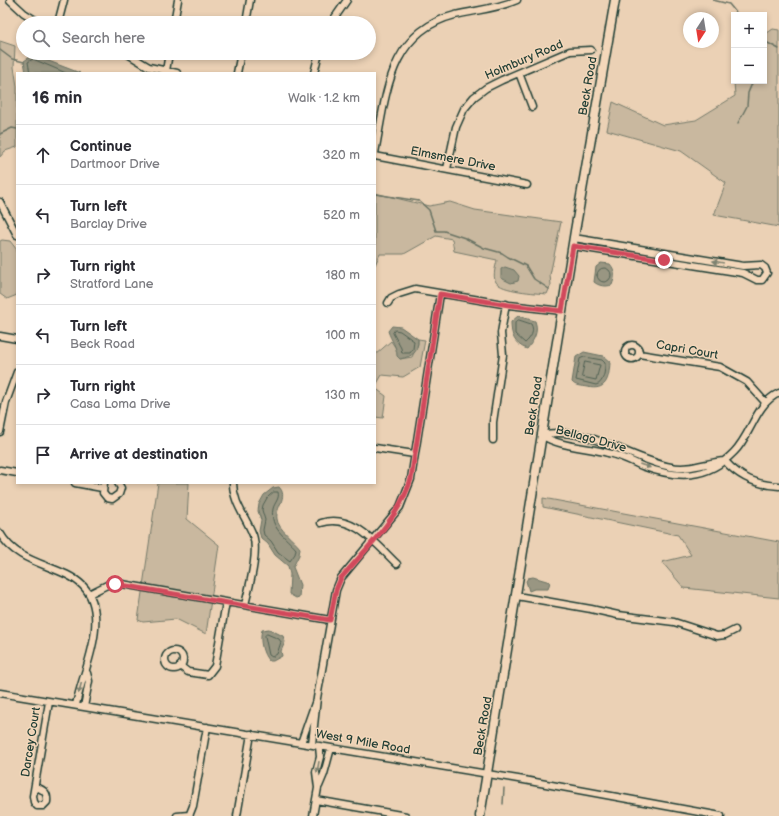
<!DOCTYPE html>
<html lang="en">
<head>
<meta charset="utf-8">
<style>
  body { margin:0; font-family:"Balsamiq Sans",sans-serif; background:#f2f2f3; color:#2b2b33 }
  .controls { position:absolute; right:12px; top:12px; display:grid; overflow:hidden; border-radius:0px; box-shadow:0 2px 6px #0003 }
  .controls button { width:36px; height:36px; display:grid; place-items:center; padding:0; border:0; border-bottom:1px solid #e1e1e2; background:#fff; color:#2b2b33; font:20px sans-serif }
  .compass { position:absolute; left:683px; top:12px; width:36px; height:36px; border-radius:50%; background:#fff; box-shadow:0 2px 6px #0003; rotate:192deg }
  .stop { position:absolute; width:12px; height:12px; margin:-9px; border:3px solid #d1495b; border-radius:50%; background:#fff }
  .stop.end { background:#d1495b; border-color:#fff; box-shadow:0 1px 4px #0008 }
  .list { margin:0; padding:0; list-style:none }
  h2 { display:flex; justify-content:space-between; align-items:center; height:52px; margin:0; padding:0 16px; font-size:17px }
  h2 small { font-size:13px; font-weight:400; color:#7c7c81 }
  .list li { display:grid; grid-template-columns:26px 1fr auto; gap:12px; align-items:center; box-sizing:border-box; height:60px; padding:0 16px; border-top:1px solid #e1e1e2 }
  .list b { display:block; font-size:15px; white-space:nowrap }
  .list p { margin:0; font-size:13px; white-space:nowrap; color:#7c7c81 }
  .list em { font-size:13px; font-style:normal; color:#7c7c81 }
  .icon { flex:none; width:22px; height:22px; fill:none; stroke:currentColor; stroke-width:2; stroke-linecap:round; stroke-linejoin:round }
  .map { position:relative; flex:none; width:779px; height:816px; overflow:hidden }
  .search { position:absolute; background:#fff; box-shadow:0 2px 6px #0003; left:16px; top:16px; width:360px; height:44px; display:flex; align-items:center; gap:10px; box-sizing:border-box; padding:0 14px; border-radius:22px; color:#7c7c81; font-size:15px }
  .panel { position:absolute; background:#fff; box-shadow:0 2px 6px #0003; left:16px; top:72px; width:360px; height:412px; border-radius:0px }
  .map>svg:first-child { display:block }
  .green { fill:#c9b89f; stroke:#747a6a }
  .water { fill:#999682; stroke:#687263 }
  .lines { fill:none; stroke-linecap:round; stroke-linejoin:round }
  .shore { stroke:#506153; stroke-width:1 }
  .stream { stroke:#687263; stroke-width:1.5 }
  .minor-casing { stroke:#1f3d34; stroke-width:9 }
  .major-casing { stroke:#1f3d34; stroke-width:11 }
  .minor { stroke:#f3d7ba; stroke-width:6 }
  .major { stroke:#f3d7ba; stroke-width:8 }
  .oneway { fill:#7e8270 }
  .route { stroke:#d1495b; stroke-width:5 }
  .labels { text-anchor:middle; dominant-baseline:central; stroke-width:3; stroke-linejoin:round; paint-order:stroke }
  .street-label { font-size:12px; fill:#1f3d34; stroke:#f3d7ba }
</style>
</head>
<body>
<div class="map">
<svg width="779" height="816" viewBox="0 0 779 816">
  <rect width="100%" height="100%" fill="#ebd1b5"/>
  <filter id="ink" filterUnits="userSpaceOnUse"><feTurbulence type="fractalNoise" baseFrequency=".025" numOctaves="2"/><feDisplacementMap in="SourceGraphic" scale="8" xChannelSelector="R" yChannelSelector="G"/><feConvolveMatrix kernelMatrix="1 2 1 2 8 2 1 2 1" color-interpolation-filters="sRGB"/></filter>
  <g filter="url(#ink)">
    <path class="green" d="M773,29L779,30V227L714,215L726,183L681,151L607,130L613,102L663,125L696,120L735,96L734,81H764V35Z
      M0,41L15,46L14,67L17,86V147L5,151L0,157Z
      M375,193L429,206L450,202L475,210L561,222L550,275L551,285L547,294C536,293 501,291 496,282C492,276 496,266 497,260L454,251L452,239L436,236L404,254H380L375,265Z
      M2,240L10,241L17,250V295L7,299L0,294V241Z
      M418,339L425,340L420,367L403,377L382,375L375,387V355L391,341L397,350L400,359L412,357L418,344Z
      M375,388L386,396L383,418L375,417Z
      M158,483H189L187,519L219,545L206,634L176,619L143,622L138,620Z
      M543,498L779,542V598L684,588L662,562L691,555L678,535L543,507Z"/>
    <path class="water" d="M33,55L80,73H26L24,61Z
      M601,263L610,264C616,271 615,277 612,285C605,287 599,286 594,282L596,267Z
      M505,267L514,270L519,276L518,281L511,283L501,278V269Z
      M518,316L535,321C539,332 534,340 527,349C514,344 511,335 511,322Z
      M392,326L401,327L418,339C418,353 413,356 400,359L397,356C397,347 391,340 388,331Z
      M584,352L603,356L610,362C609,380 606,391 587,387C581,386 575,386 572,382L576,357Z
      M279,487C289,497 275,507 277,519C278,529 294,540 300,548L299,555L293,567L300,585L299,597L296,598L289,594L290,574L288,566L275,555L268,544L261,538L259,531L261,520L258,511L259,504L264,495L273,488Z
      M533,577L550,582L548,589H534L529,591L526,581L528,578Z
      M269,629L283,636L285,642L281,651L282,656L273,661H269C262,654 259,639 262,630Z"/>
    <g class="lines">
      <path class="shore" d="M30,73L28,62L33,59L66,73
        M597 275a7 7 0 1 1 14 0a7 7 0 1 1-14 0Z
        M519,320L531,324C535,331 531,338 525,343L515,334V323Z
        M395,330L400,331L414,341L413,349L410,353H402L401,348L393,333Z
        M585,357L602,360L605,363C605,371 604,383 596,385L576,380L580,359Z
        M585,362L600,365L596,380L582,377Z
        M274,492H278C280,499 274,503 273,509C269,528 286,537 296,549L295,554L290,561L278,552L271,541L264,535L263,530L265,520L262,510L263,505L267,498Z
        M267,634L279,639L281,642L277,654L272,657L269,655L265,636Z"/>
      <path class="stream" d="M713,0L729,4L738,15
        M764,41L779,49
        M764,44V46
        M0,50L12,59L24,62
        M738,123L747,106L748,93L753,81
        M0,134L12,128L17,129
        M375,194L419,201L429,210L436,231H444L465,238L484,248L502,253L508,257L526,266L534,279L549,289
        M503,804L504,788"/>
      <g class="minor-casing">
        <path id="minor" d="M10,0L24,13L40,23
          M58,23L64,0
          M174,23L178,0
          M246,23L250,0
          M331,23L347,0
          M126,53L149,67L177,73
          M166,71L169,53
          M237,73L241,53
          M314,73L319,53
          M519,73L532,107
          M375,153C386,96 388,32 455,15C476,10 497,9 517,0
          M375,156L527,185
          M447,169L456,127L464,109L474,97L486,88L502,80L570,51L591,50
          M0,202L17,235
          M573,246L743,273L757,280H762L767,273L765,268L761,265L743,266L574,238
          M388,303L391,298L399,294L415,289L509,305L562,311
          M0,336L17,339
          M625 352a7 7 0 1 1 14 0a7 7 0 1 1-14 0Z
          M639,354L720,367L747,382L765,402
          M0,432L6,402L17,372
          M541,435C560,447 586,447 608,453C620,455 631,461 642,466C677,479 707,480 734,452C752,434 755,404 779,393
          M541,435C585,424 630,459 671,467C690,471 707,462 725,461
          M493,440V422L503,355L501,333L506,304
          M375,448L414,454
          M725,461C740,478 757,485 779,486
          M0,470L17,473
          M75,483L102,488
          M104,483L103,493L107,498L112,499L119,494L121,488L118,483
          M233,483C233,503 246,517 253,535C259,553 249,587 245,605
          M321,523C353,513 376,544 397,564
          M0,533C26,580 101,556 95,629C93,656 81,679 76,705
          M89,594L107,585L122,584L330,620
          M517,596L591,609L618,615L674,622L717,636L725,635L735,630
          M165 660a9 9 0 1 1 18 0a9 9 0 1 1-18 0Z
          M180,666L188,672L208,675L215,666L226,602
          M0,693L524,780L721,816
          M84,707L89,681L87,673
          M301,743L315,703
          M312,744L317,698L336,590L341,578L400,507L411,479L440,294
          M319,786L324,774L331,748
          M36,787C44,790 48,793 47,802L43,806H37L34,802L33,796L49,702
          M316,800L406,816
          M177,816L189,815
          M189,816L193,806L207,727
          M237,816L251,734
          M313,816L318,788L316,772L320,757L319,746"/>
      </g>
      <g class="major-casing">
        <path id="major" d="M480,816L575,231L615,0"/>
      </g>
      <use href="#minor" class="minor"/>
      <use href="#major" class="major"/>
    </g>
    <defs><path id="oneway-solid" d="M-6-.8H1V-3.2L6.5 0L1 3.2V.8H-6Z"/></defs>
    <g class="oneway">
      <use href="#oneway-solid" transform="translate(718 262) rotate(-170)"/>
      <use href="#oneway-solid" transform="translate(645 466) rotate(19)"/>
      <use href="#oneway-solid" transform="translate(80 688) rotate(105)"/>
      <use href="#oneway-solid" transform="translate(318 767) rotate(100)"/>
    </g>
  </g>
  <g class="lines" filter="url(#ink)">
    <path class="route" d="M115,584L330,620L336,590L341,578C367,548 399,518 411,479L440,294L509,305L562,311L573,246L664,260"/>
  </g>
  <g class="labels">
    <g class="street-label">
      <text transform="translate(524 60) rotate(-23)">Holmbury Road</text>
      <text transform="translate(588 86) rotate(-80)">Beck Road</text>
      <text transform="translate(453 159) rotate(11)">Elmsmere Drive</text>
      <text transform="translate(687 350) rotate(10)">Capri Court</text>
      <text transform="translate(534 406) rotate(-81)">Beck Road</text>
      <text transform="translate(591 439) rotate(15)">Bellago Drive</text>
      <text transform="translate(483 726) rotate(-80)">Beck Road</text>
      <text transform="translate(31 742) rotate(-81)">Darcey Court</text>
      <text transform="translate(363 742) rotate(10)">West 9 Mile Road</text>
    </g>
  </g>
</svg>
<div class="controls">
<button>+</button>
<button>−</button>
</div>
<svg class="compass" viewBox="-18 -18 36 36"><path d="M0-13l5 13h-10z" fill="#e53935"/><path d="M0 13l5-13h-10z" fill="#7c7c81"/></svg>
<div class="stop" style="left:115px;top:584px"></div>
<div class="stop end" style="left:664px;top:260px"></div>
<div class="search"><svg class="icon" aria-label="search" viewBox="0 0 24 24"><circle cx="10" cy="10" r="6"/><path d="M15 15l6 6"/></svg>Search here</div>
<section class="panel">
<h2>16 min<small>Walk · 1.2 km</small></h2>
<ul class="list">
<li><svg class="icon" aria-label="ahead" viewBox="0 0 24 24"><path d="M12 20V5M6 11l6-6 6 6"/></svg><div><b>Continue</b><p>Dartmoor Drive</p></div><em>320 m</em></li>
<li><svg class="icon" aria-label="left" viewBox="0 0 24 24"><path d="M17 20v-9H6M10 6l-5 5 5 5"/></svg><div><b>Turn left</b><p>Barclay Drive</p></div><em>520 m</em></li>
<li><svg class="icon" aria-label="right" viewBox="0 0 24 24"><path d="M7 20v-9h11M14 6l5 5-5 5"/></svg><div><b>Turn right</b><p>Stratford Lane</p></div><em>180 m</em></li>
<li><svg class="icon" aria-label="left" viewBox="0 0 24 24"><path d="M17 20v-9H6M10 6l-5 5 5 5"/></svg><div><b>Turn left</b><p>Beck Road</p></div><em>100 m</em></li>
<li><svg class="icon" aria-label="right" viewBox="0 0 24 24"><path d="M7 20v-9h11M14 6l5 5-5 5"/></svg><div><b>Turn right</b><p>Casa Loma Drive</p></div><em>130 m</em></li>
<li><svg class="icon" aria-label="arrive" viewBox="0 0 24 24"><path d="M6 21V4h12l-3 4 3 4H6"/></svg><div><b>Arrive at destination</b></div></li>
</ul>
</section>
</div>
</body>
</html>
